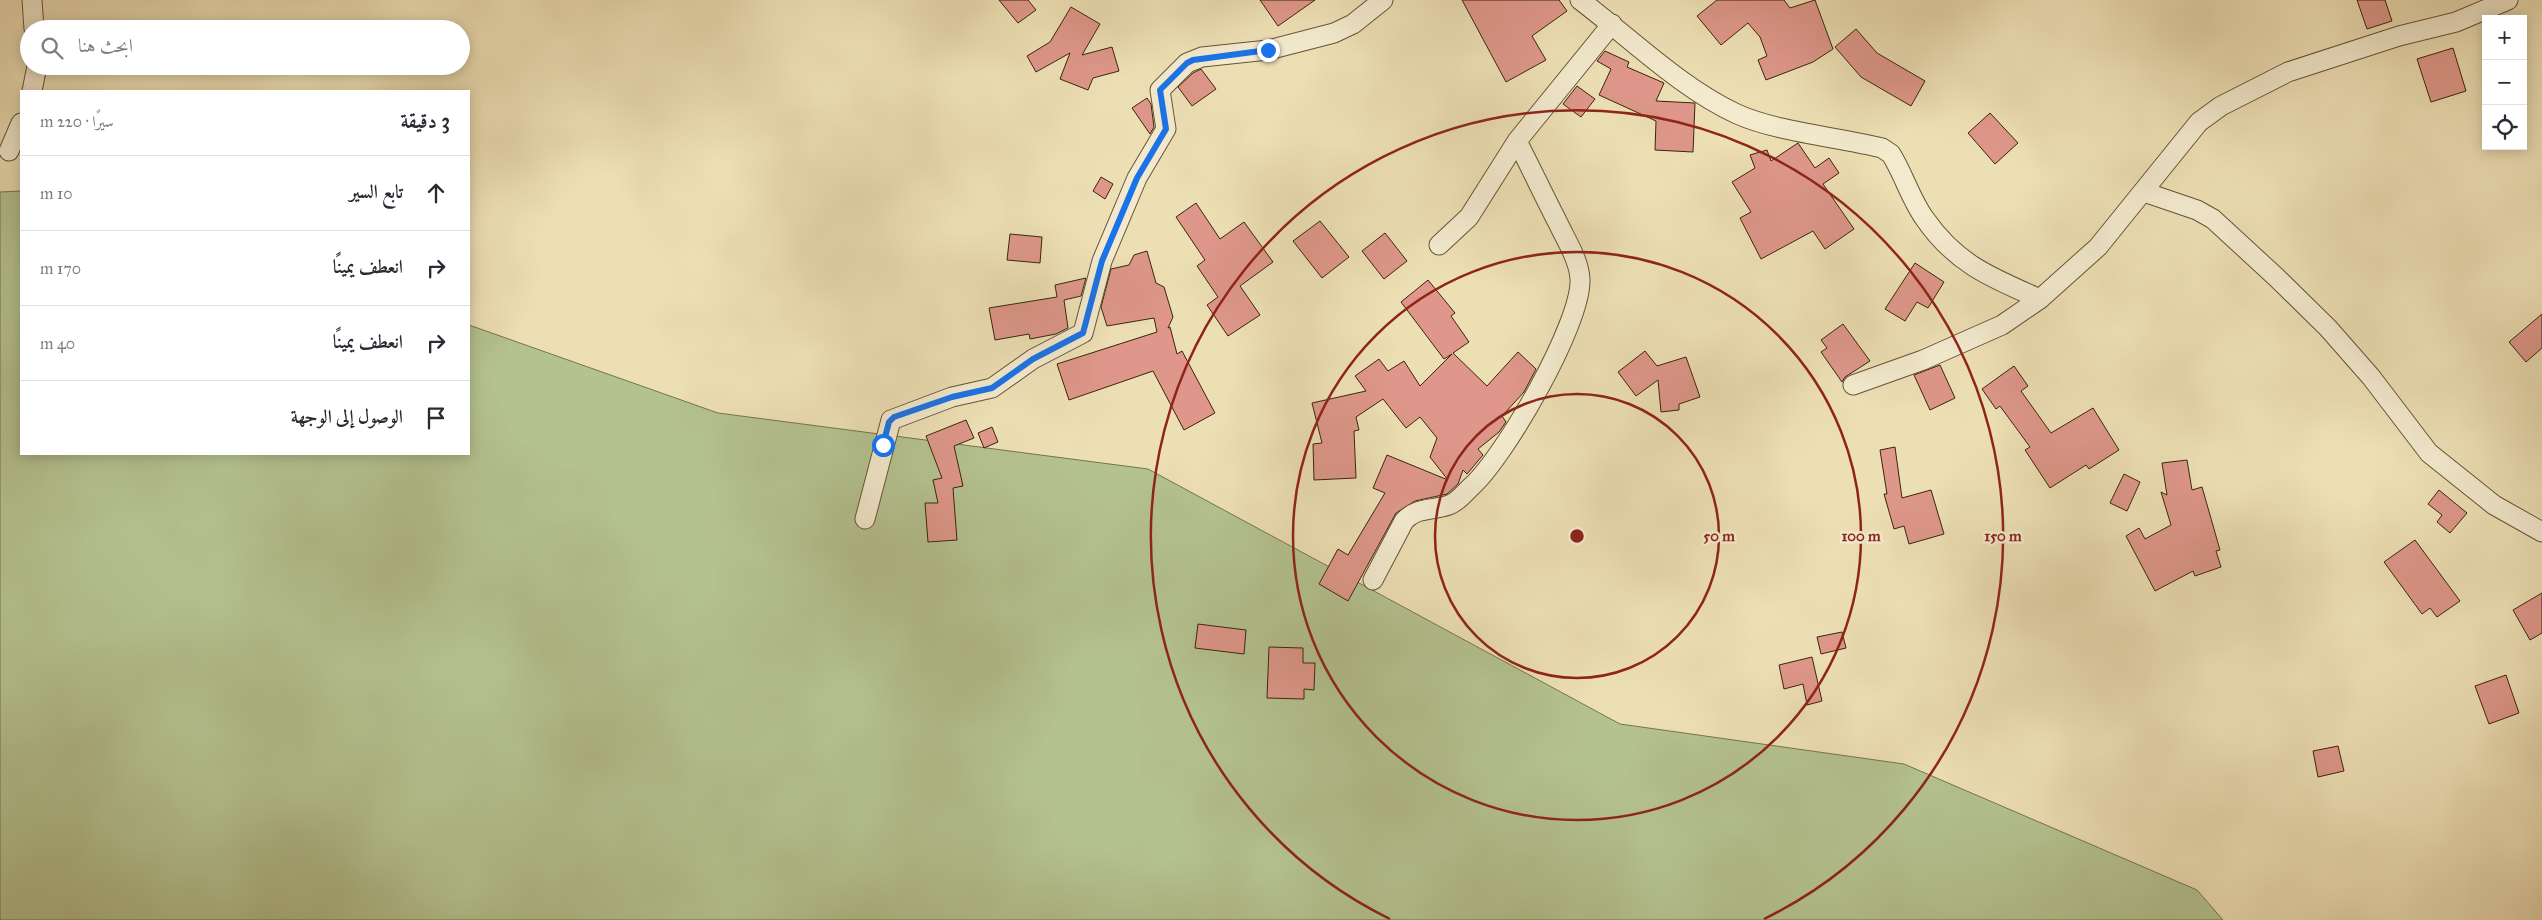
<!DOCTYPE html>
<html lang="ar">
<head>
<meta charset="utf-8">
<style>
  body { margin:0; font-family:"IM FELL Great Primer",Amiri,serif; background:#f7f7f7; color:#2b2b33; direction:rtl }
  .controls { position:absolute; right:15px; top:15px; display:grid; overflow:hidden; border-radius:0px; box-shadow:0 2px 12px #0003 }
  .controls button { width:45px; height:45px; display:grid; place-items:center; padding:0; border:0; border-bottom:1px solid #e1e1e2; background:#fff; color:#2b2b33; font:25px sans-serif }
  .stop { position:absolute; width:15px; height:15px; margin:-11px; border:4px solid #1a73e8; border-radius:50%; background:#fff }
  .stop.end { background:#1a73e8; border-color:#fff; box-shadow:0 1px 5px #0008 }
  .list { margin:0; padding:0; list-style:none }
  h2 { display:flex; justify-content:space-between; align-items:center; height:65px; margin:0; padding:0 20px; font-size:21px }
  h2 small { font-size:16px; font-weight:400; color:#7c7c81 }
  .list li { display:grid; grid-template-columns:32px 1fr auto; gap:15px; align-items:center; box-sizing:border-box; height:75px; padding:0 20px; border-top:1px solid #e1e1e2 }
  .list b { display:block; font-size:19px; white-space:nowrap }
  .list em { font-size:16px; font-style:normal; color:#7c7c81 }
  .icon { flex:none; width:28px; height:28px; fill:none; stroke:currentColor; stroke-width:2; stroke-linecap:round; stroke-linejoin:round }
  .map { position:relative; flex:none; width:2542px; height:920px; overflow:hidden; direction:ltr }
  .search { position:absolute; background:#fff; box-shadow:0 2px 12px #0003; left:20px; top:20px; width:450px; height:55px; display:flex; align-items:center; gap:12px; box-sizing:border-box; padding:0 18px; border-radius:28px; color:#7c7c81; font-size:19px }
  .panel { position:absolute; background:#fff; box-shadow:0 2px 12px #0003; left:20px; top:90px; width:450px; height:365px; border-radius:0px; direction:rtl }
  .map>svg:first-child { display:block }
  .green { fill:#b4c290; stroke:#76744e }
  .building { fill:#de978a; stroke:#39250b }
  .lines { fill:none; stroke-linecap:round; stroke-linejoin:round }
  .minor-casing { stroke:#665435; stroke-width:21 }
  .minor { stroke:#f3eace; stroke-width:19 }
  .route { stroke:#1a73e8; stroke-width:6 }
  .ring { fill:none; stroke:#8f2418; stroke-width:2.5 }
  .centre { fill:#8f2418; stroke:#f3eace; stroke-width:2.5 }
  .ring-label { font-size:15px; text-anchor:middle; font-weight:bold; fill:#8f2418; stroke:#f3eace; stroke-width:5; stroke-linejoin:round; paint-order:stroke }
</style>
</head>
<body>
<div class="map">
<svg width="2542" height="920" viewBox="0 0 2542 920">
  <rect width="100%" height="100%" fill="#eddfb4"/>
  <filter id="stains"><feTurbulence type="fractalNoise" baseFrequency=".004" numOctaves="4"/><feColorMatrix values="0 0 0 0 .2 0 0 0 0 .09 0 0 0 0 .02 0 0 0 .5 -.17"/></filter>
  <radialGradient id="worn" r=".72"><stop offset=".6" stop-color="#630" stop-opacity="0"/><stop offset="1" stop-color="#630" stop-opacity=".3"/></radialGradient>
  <path class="green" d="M21,191V454H469V325L718,413L1148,469L1620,724L1904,764L2197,890L2223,920H0V192Z"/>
  <path class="building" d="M999,0H1028L1036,10L1018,23Z
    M1260,0H1315L1278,26Z
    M1462,0H1559L1567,11L1532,36L1546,60L1506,82Z
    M1717,0H1784L1790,8L1815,0L1833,49L1813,62L1766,80L1758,60L1767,56L1760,37L1748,23L1721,45L1697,16Z
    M2357,0H2385L2392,21L2367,29Z
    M1071,7L1100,24L1082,55L1112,47L1119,71L1093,78L1088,90L1060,79L1070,53L1036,72L1027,56L1050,42Z
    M1856,29L1877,53L1925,81L1911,106L1861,77L1835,47Z
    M2453,48L2466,91L2431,102L2417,59Z
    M1605,51L1629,62L1627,67L1664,83L1656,101L1695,103L1693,152L1655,150L1656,121L1599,95L1611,69L1597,61Z
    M1201,69L1216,89L1192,106L1178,87L1193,73Z
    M1577,86L1595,99L1581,117L1563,104Z
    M1147,98L1151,104L1154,127L1150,134L1132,108Z
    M1990,113L2018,143L1995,164L1968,133Z
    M1798,143L1815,168L1829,158L1839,173L1823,184L1854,229L1825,249L1813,231L1761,259L1740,218L1751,212L1732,182L1755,168L1750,155L1767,150L1771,161Z
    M1101,177L1113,184L1105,199L1093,191Z
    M1196,203L1220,239L1244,222L1273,262L1240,286L1260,315L1228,336L1207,305L1218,297L1197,266L1205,260L1176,217Z
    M1320,221L1349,257L1322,278L1293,241Z
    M1385,233L1407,261L1384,279L1362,251Z
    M1010,234L1042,237L1040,263L1007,260Z
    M1147,251L1156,283L1164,287L1173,317L1168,328L1170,327L1177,354L1182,351L1215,413L1184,430L1153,371L1069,400L1057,364L1157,332L1154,318L1107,326L1101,307L1111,269L1129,265L1134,255Z
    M1915,263L1944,282L1928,308L1917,302L1905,321L1885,309Z
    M1086,278L1081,296L1064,300L1068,328L1056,334L1030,339L1029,334L995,340L989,308L1057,297L1055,285Z
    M1428,280L1455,313L1451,316L1469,342L1453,353L1487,386L1518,352L1536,369L1524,392L1502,416L1506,422L1499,432L1478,449L1483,455L1467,474L1463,470L1458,484L1447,494L1415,501L1396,513L1348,601L1319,584L1338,549L1348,555L1385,493L1373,488L1387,455L1448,480L1430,457L1437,438L1420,417L1406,428L1383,399L1356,417L1359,430L1354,431L1356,478L1314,480L1313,444L1322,443L1312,403L1366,391L1355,376L1379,359L1388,371L1404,361L1420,386L1452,354L1444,359L1401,302Z
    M2542,314V348L2526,362L2509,342Z
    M1843,324L1870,361L1845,377L1842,382L1821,352L1827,348L1821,340Z
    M1645,351L1657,366L1686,357L1700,397L1679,404V410L1661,412L1658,380L1636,396L1618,372Z
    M1940,365L1955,398L1930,410L1914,375Z
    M2014,366L2028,386L2021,391L2051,433L2093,408L2119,450L2089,469L2086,465L2050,488L2025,450L2030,447L2000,406L1996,409L1982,389Z
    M966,420L974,438L954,446L963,486L953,488L957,540L928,542L925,503H938L933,480L942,478L926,436Z
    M992,427L998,442L984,448L978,433Z
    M1895,447L1902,498L1931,490L1944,534L1909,544L1904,526L1894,529L1884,494H1887L1880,450Z
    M2187,460L2192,490L2202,487L2220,550L2216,551L2221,567L2195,576L2193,571L2155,591L2126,536L2139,528L2145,539L2171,525L2161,492L2167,495L2162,463Z
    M2124,474L2140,482L2127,511L2110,503Z
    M2439,490L2467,513L2450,533L2437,522L2442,515L2428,504Z
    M2415,540L2460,601L2437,617L2430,608L2422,614L2384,562Z
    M2542,593V633L2530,640L2513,610Z
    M1198,624L1246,630L1244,654L1195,648Z
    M1842,632L1846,648L1821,654L1817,637Z
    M1269,647L1303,648V663H1315L1314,690L1304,689V699L1267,698Z
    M1812,657L1822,701L1807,705L1803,684L1784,689L1779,665Z
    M2506,675L2519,713L2489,724L2475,686Z
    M2338,746L2344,771L2318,777L2313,751Z"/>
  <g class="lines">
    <g class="minor-casing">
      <path id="minor" d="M32,0L34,29
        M1580,0C1629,37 1682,89 1737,114C1777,132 1838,137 1882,148L1891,154C1904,175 1911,200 1925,219C1956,264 1992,278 2040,299
        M32,91L37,66
        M9,151L21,123
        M2144,192L2197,210L2213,219L2276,277L2328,328L2371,377L2429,453L2494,505L2542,532
        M1439,245L1469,217L1517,141L1612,24
        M1853,385L1923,360L2002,325L2040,299L2098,247L2199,122L2221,106L2288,72L2399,36L2456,22L2508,0
        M865,519L891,420L952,397L992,388L1033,359L1083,333L1102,261L1137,178L1166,129L1160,90L1187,63L1202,57L1268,50L1334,33L1353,24L1383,0
        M1373,580L1404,521C1417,507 1431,511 1449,505C1458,502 1465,492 1472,486C1505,456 1582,323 1580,279C1579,260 1566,240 1558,223C1544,196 1531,168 1517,141"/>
    </g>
    <use href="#minor" class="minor"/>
  </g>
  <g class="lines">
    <path class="route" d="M883,445L889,422L894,417L952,397L992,388L1033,359L1083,333L1102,261L1137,178L1166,129L1160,90L1187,63L1193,60L1268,50"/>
  </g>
  <g class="ring">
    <circle cx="1577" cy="536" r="142"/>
    <circle cx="1577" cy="536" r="284"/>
    <path d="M1390 919A426 426 0 1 1 1764 919"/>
  </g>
  <circle cx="1577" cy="536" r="8" class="centre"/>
  <g class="ring-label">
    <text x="1719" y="541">50 m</text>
    <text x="1861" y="541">100 m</text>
    <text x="2003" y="541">150 m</text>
  </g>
  <rect width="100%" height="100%" filter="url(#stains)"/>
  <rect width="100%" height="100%" fill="url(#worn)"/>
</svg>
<div class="controls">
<button>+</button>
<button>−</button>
<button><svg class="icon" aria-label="locate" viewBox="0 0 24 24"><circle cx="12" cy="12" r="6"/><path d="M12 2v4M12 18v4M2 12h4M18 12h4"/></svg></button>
</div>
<div class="stop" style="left:883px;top:445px"></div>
<div class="stop end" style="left:1268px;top:50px"></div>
<div class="search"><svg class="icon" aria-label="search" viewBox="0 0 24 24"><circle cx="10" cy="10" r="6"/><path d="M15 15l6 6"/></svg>ابحث هنا</div>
<section class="panel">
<h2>3 دقيقة<small>سيرًا · 220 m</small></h2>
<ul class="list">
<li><svg class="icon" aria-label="ahead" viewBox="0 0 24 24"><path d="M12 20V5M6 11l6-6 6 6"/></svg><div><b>تابع السير</b></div><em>10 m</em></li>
<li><svg class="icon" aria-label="right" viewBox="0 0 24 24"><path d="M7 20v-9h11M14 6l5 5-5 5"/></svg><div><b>انعطف يمينًا</b></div><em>170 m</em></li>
<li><svg class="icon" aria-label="right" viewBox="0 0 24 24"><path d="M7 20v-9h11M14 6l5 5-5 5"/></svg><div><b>انعطف يمينًا</b></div><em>40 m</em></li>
<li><svg class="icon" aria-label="arrive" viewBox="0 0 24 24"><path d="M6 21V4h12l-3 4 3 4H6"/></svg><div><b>الوصول إلى الوجهة</b></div></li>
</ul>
</section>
</div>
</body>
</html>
